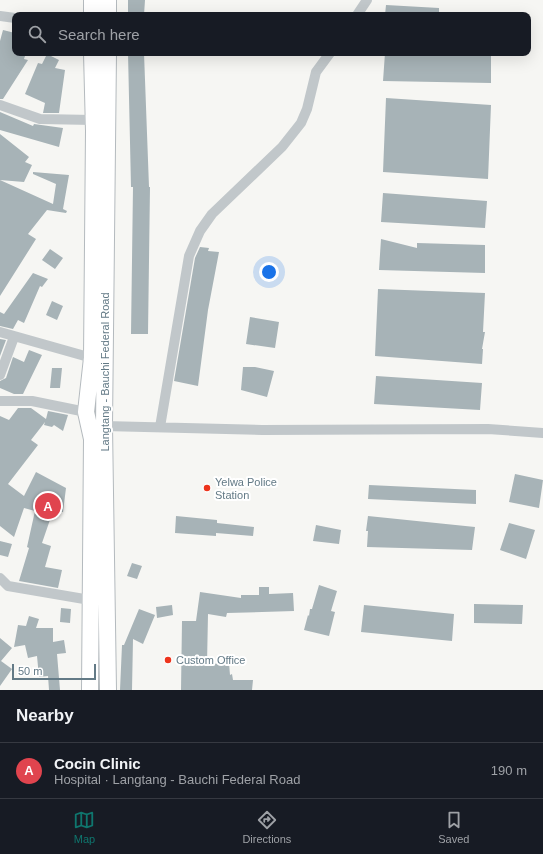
<!DOCTYPE html>
<html lang="en">
<head>
<meta charset="utf-8">
<style>
  body { margin:0; font-family:Helvetica,sans-serif; background:#242831; color:#f1f3f6 }
  .scale { position:absolute; left:12px; bottom:10px; width:84px; box-sizing:border-box; padding-left:4px; border:2px solid #637a86; border-top:0; font-size:11px; line-height:14px; white-space:nowrap; color:#637a86; -webkit-text-stroke:3px #fff; paint-order:stroke }
  .you { position:absolute; left:269px; top:272px; width:14px; height:14px; margin:-10px; border:3px solid #fff; border-radius:50%; background:#1a73e8; box-shadow:0 0 0 6px #1a73e833 }
  .badge { display:grid; place-items:center; width:26px; height:26px; border-radius:50%; background:#0f766e; color:#fff; font-size:13px; font-weight:700 }
  .pin { position:absolute; translate:-50% -50%; border:2px solid #fff; box-shadow:0 1px 4px #0006 }
  .list { margin:0; padding:0; list-style:none }
  h2 { display:flex; justify-content:space-between; align-items:center; height:52px; margin:0; padding:0 16px; font-size:17px }
  h2 small { font-size:13px; font-weight:400; color:#9ea1a6 }
  .list li { display:grid; grid-template-columns:26px 1fr auto; gap:12px; align-items:center; box-sizing:border-box; height:56px; padding:0 16px; border-top:1px solid #363941 }
  .list b { display:block; font-size:15px; white-space:nowrap }
  .list p { margin:0; font-size:13px; white-space:nowrap; color:#9ea1a6 }
  .list em { font-size:13px; font-style:normal; color:#9ea1a6 }
  .icon { flex:none; width:22px; height:22px; fill:none; stroke:currentColor; stroke-width:2; stroke-linecap:round; stroke-linejoin:round }
  .map { position:relative; flex:none; width:543px; height:690px; overflow:hidden }
  .search { position:absolute; background:#171b24; box-shadow:0 4px 16px #0002; left:12px; right:12px; top:12px; height:44px; display:flex; align-items:center; gap:10px; box-sizing:border-box; padding:0 14px; border-radius:8px; color:#9ea1a6; font-size:15px }
  .sheet { height:108px; background:#171b24 }
  nav { display:flex; justify-content:space-around; align-items:center; box-sizing:border-box; height:56px; border-top:1px solid #363941; background:#171b24; font-size:11px; color:#9ea1a6 }
  nav a { display:grid; justify-items:center; gap:2px }
  nav .on { color:#0f766e }
  .map>svg:first-child { display:block }
  .building { fill:#a7b3b7 }
  .lines { fill:none; stroke-linecap:round; stroke-linejoin:round }
  .primary-casing { stroke:#b4babe; stroke-width:18 }
  .street { stroke:#c1c7ca; stroke-width:10 }
  .primary { stroke:#fff; stroke-width:16 }
  .poi-dot { fill:#ed341c; stroke:#fff; stroke-width:1.5 }
  .labels { text-anchor:middle; dominant-baseline:central; stroke-width:4; stroke-linejoin:round; paint-order:stroke }
  .street-label { font-size:11px; fill:#637a86; stroke:#fff }
  .poi-label { font-size:11px; fill:#637a86; stroke:#fff; text-anchor:start }
</style>
</head>
<body>
<div class="map">
<svg width="543" height="690" viewBox="0 0 543 690">
  <rect width="100%" height="100%" fill="#f6f6f3"/>
  <path class="building" d="M128,0H145L144,15H128Z
    M386,5L439,8V15H385Z
    M3,30L15,33V53H26L24,59L28,60L3,99H0V41Z
    M128,53H144L149,187H150L148,334H131L133,187H131Z
    M385,53H491V83L383,81Z
    M47,54L59,60L55,68L65,70L59,113H43L45,103L25,94L38,63L42,64Z
    M386,98L491,105L488,179L383,172Z
    M0,112L33,126L34,124L63,128L59,147L0,130Z
    M0,134L29,157L25,162L32,165L24,182L0,180Z
    M33,172L69,175L63,209L67,211L66,213L47,210L28,234L36,239L0,296V180L53,204L56,184L33,174Z
    M383,193L487,201L485,228L381,222Z
    M381,239L417,248V243L485,245V273L379,270Z
    M200,247L209,248L208,251L219,252L208,310L198,386L174,381L195,258Z
    M50,249L63,258L55,269L42,260Z
    M33,273L48,279L42,287L40,286L24,323L18,320L13,329L0,326V312L4,314Z
    M378,289L485,293L483,332H485L482,349H483L482,364L375,356Z
    M52,301L63,306L57,320L46,315Z
    M250,317L279,322L275,348L246,344Z
    M0,339L6,340L0,356Z
    M29,350L42,355L23,394H14L0,388V381L6,378L13,357L24,362Z
    M243,367H255L274,371L267,397L241,390Z
    M52,368H62L60,388H50Z
    M376,376L482,383L480,410L374,404Z
    M18,408H31L46,419L48,411L68,415L63,431L54,425L52,427L44,425L45,422L31,440L38,445L8,484L24,496L36,472L66,488L63,512L53,511L42,543L51,546L45,567L62,570L58,588L19,581L29,548L27,547L35,511L24,508L14,537L0,526V416L9,420Z
    M515,474L543,480L539,508L509,502Z
    M369,485L476,490V504L368,499Z
    M176,516L217,520V523L254,527L253,536L216,533V536L175,533Z
    M368,516L475,527L472,550L367,547L368,531H366Z
    M509,523L535,530L526,559L500,550Z
    M316,525L341,530L339,544L313,541Z
    M0,541L12,544L8,557L0,555Z
    M132,563L142,566L137,579L127,576Z
    M319,585L337,591L331,611L335,612L329,636L304,630L308,615L309,616L310,609H312Z
    M259,587H269V594L293,593L294,611L227,613L226,617L208,614L207,664L229,663L230,675L232,674L233,680H253L252,690H181L182,621H196L200,592L241,598V595H259Z
    M474,604L523,605L522,624L474,623Z
    M172,605L173,615L157,618L156,607Z
    M364,605L454,614L452,641L361,632Z
    M61,608L71,609L70,623L60,622Z
    M139,609L155,615L143,644L133,639L132,690H120L122,645H124Z
    M29,616L39,619L36,628H53V642L64,640L66,653L57,654L60,690H49L48,676L39,677L37,656L28,658L25,645L14,647L18,625L26,626Z
    M0,638L12,648L1,661L12,669L0,686Z"/>
  <g class="lines">
    <g class="primary-casing">
      <path id="primary" d="M92,15V0
        M108,15V0
        M108,53L104,426L108,690
        M90,690L92,439L86,412L92,358L94,131L92,53"/>
    </g>
    <path class="street" d="M357,15L367,0
      M0,16L15,18
      M0,105L40,119L93,120
      M0,332L92,358
      M0,375L14,337
      M0,401H32L86,412
      M104,426L262,430L488,429L543,433
      M160,427L189,256L200,231L212,214L282,147L301,123L307,109L316,72L330,53
      M0,578L8,586L90,600"/>
    <use href="#primary" class="primary"/>
  </g>
  <g class="poi-dot">
    <circle cx="207" cy="488" r="4"/>
    <circle cx="168" cy="660" r="4"/>
  </g>
  <g class="labels">
    <g class="street-label">
      <text transform="translate(105 372) rotate(-90)">Langtang - Bauchi Federal Road</text>
    </g>
    <g class="poi-label">
      <text x="215" y="482">Yelwa Police<tspan x="215" dy="13">Station</tspan></text>
      <text x="176" y="660">Custom Office</text>
    </g>
  </g>
</svg>
<div class="scale">50 m</div>
<div class="you"></div>
<div class="pin badge" style="left:48px;top:506px;background:#e0444e">A</div>
<div class="search"><svg class="icon" aria-label="search" viewBox="0 0 24 24"><circle cx="10" cy="10" r="6"/><path d="M15 15l6 6"/></svg>Search here</div>
</div>
<section class="sheet">
<h2>Nearby<small></small></h2>
<ul class="list">
<li><span class="badge" style="background:#e0444e">A</span><div><b>Cocin Clinic</b><p>Hospital · Langtang - Bauchi Federal Road</p></div><em>190 m</em></li>
</ul>
</section>
<nav>
<a class="on"><svg class="icon" aria-label="map" viewBox="0 0 24 24"><path d="M3 6l6-2 6 2 6-2v14l-6 2-6-2-6 2zM9 4v14M15 6v14"/></svg>Map</a>
<a><svg class="icon" aria-label="directions" viewBox="0 0 24 24"><path d="M12 3l9 9-9 9-9-9zM9 14v-3h6M13 9l2 2-2 2"/></svg>Directions</a>
<a><svg class="icon" aria-label="saved" viewBox="0 0 24 24"><path d="M7 4h10v16l-5-4-5 4z"/></svg>Saved</a>
</nav>
</body>
</html>
